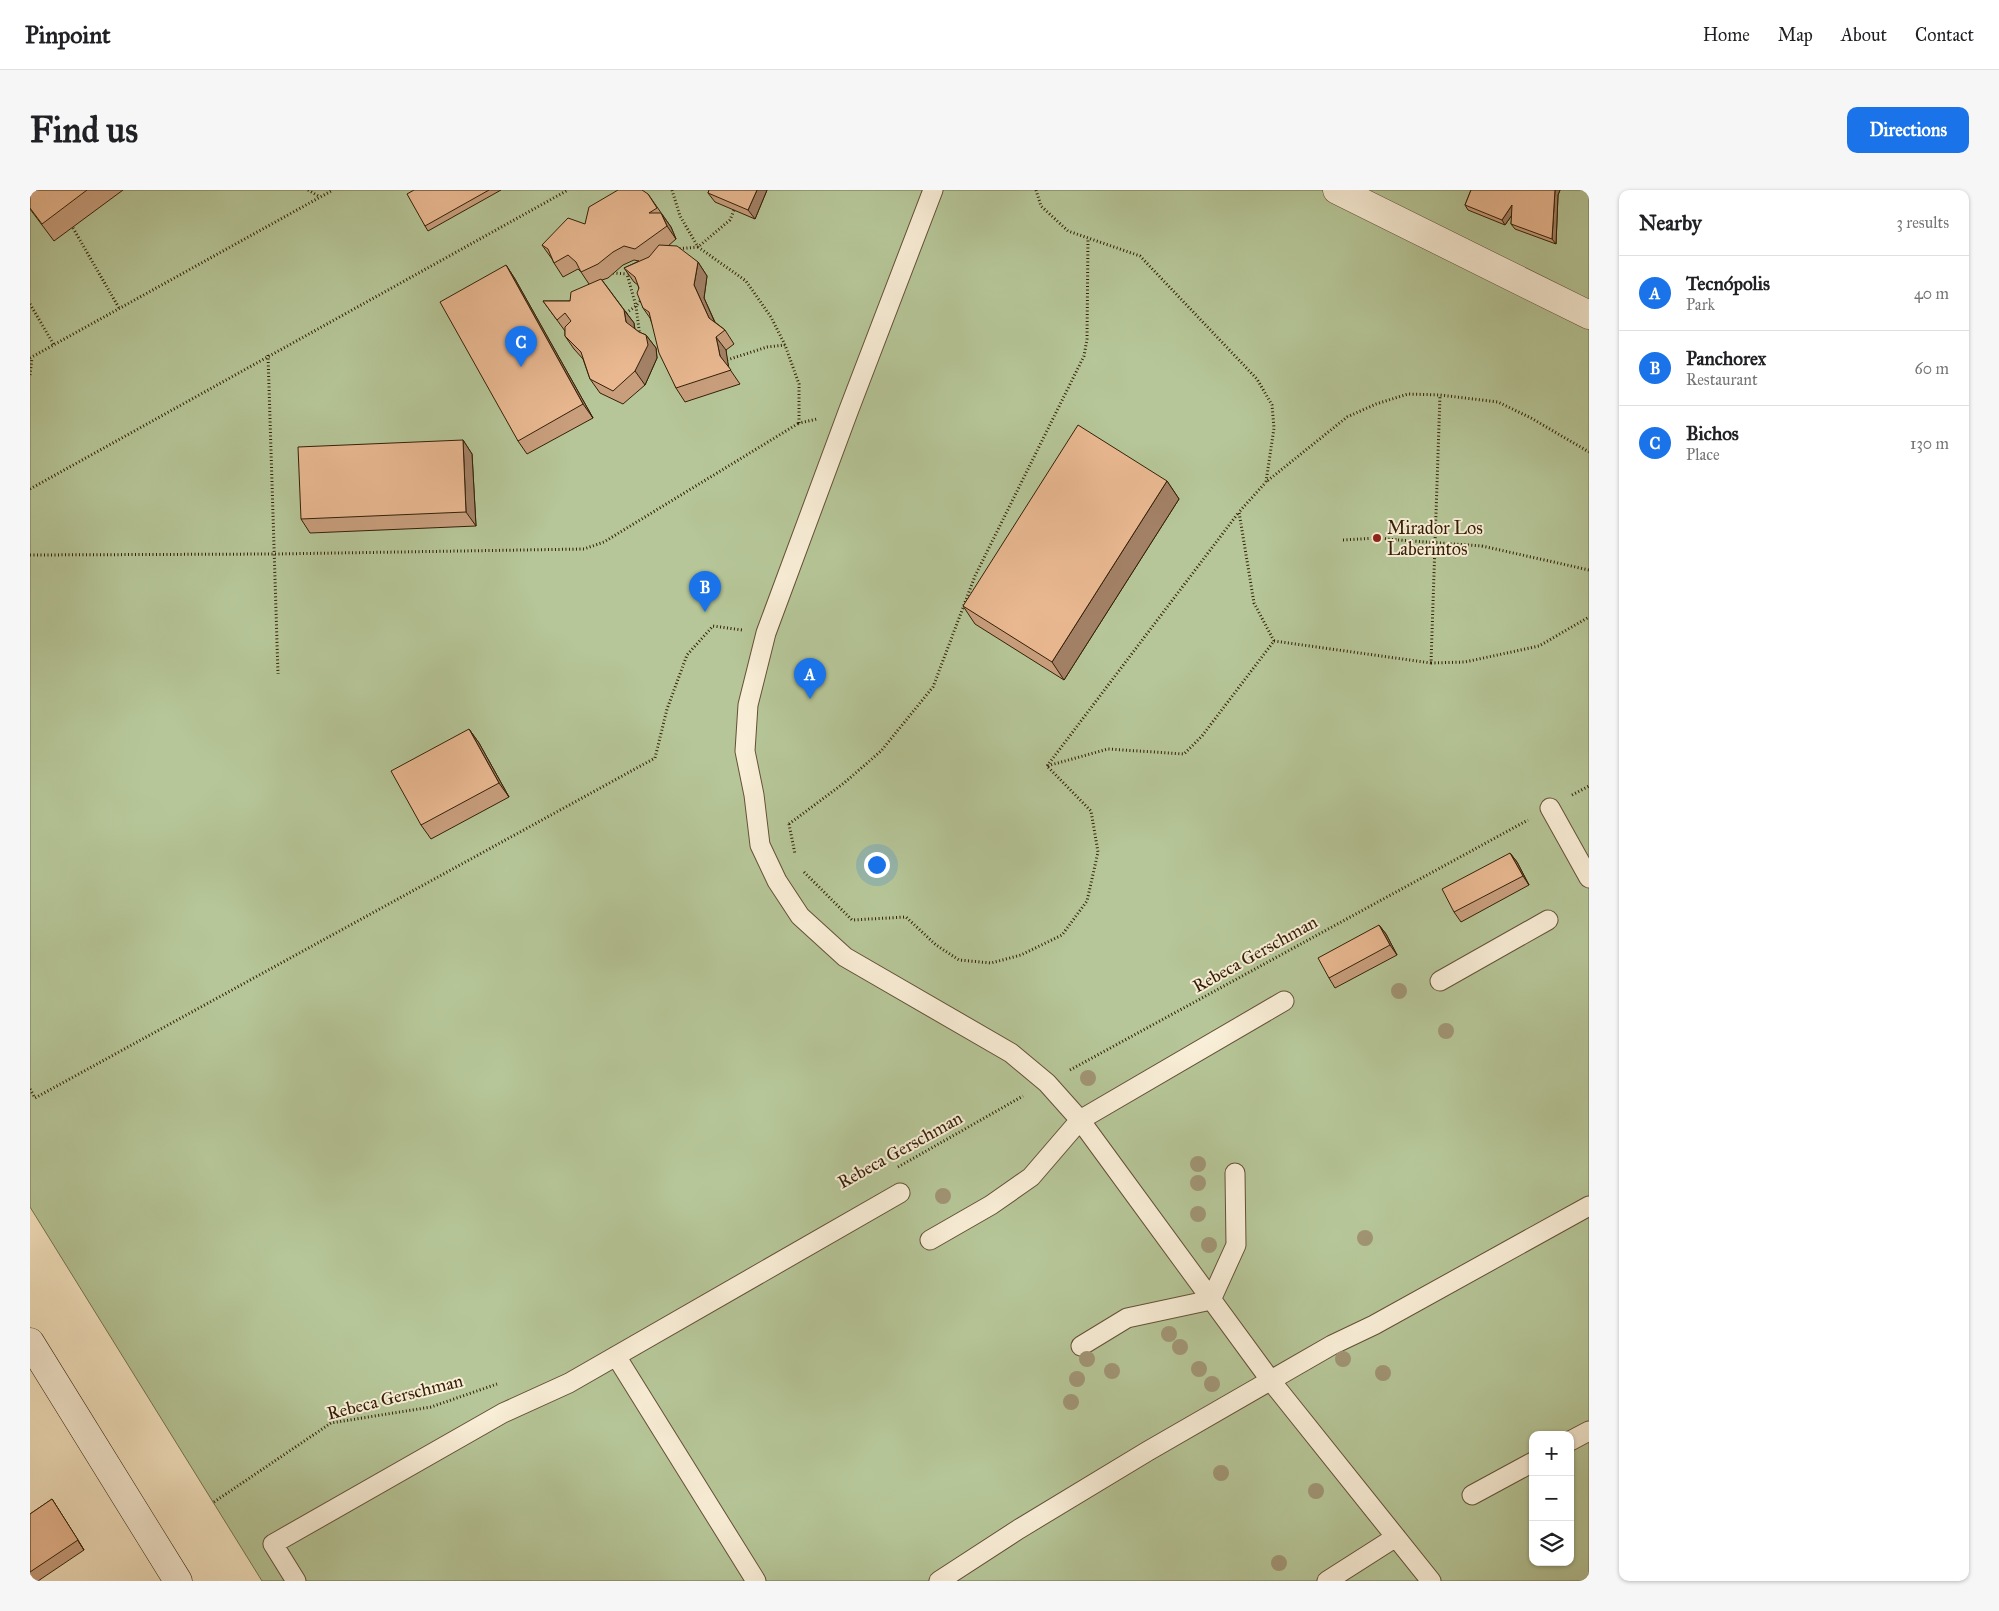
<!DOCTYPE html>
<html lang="en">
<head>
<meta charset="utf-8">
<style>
  body { margin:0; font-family:"IM FELL Great Primer",serif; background:#f6f6f6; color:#202124 }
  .controls { position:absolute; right:15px; bottom:15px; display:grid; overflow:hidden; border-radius:10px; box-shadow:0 1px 4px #0004 }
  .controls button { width:45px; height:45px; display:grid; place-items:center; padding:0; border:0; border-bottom:1px solid #e0e0e0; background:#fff; color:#202124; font:25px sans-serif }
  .you { position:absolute; left:846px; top:674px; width:18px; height:18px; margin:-12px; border:4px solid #fff; border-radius:50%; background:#1a73e8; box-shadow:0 0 0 8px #1a73e833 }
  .badge { display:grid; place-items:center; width:32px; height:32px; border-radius:50%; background:#1a73e8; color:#fff; font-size:16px; font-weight:700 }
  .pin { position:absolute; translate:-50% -41px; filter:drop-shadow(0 1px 2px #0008) }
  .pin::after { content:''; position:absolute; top:26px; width:18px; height:15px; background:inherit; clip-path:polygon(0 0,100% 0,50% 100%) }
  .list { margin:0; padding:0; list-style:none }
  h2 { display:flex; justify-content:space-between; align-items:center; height:65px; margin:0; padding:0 20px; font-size:21px }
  h2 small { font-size:16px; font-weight:400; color:#757577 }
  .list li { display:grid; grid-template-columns:32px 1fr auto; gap:15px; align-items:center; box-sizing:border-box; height:75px; padding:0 20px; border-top:1px solid #e0e0e0 }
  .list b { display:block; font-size:19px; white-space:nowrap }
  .list p { margin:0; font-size:16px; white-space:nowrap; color:#757577 }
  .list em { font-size:16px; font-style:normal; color:#757577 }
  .icon { flex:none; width:28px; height:28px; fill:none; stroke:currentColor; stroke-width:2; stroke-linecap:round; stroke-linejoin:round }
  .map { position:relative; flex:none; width:1559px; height:1391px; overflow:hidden; border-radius:10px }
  header { display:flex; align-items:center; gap:30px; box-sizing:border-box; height:70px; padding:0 25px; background:#fff; border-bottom:1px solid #e0e0e0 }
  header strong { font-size:24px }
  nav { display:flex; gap:28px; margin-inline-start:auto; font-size:18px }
  .intro { display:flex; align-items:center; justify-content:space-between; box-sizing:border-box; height:120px; padding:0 30px }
  h1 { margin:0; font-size:35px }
  .button { padding:12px 22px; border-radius:10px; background:#1a73e8; color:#fff; font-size:18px; font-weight:700 }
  main { display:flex; gap:30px; padding:0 30px }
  aside { flex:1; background:#fff; border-radius:10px; box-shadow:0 1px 4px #0004 }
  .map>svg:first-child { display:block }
  .green { fill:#b6c698; stroke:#74724f; fill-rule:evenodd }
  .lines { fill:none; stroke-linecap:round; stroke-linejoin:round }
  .service-casing { stroke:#645035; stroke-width:21 }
  .pedestrian-casing { stroke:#645035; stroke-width:29 }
  .secondary-casing { stroke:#331f06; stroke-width:29 }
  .path { stroke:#331f06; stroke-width:3; stroke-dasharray:1 2.5; stroke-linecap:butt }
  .service { stroke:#f9eed7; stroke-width:19 }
  .pedestrian { stroke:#f9eed7; stroke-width:28 }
  .secondary { stroke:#f9eed7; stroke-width:28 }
  .path-bridge { stroke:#331f06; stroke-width:3; stroke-dasharray:1 2.5; stroke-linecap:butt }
  .tree { fill:#a09473 }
  .wall { fill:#c89e7d; stroke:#331f06 }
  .shaded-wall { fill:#a38166; stroke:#331f06 }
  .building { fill:#e9b891; stroke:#331f06 }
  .poi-dot { fill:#8f2418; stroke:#f9eed7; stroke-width:2 }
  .labels { text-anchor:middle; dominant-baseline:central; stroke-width:4; stroke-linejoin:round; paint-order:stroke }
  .poi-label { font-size:18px; fill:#331f06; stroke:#f9eed7; text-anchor:start }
  .street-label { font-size:18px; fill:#331f06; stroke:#f9eed7 }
</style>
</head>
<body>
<header>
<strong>Pinpoint</strong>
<nav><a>Home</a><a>Map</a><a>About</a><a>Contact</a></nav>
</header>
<div class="intro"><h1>Find us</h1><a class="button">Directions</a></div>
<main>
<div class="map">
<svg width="1559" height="1391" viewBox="0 0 1559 1391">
  <rect width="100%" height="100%" fill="#f6e5c2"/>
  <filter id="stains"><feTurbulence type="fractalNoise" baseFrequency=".004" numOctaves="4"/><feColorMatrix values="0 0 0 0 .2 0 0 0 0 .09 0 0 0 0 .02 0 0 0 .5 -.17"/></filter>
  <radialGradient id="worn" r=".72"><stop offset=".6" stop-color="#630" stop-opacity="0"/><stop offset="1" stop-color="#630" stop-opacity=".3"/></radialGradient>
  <path class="green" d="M0,0H1559V1391H232L0,1017ZM1503,1245H1540V1372H1503Z"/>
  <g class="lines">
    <g class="service-casing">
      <path id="service" d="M903,0L818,222L736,443L718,515L715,561L724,605L730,655L747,691L770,726L815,767L981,863L1017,893L1050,930L1241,1191L1401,1391
        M1520,618L1559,688
        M1410,791L1518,730
        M900,1050L961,1015L1001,987L1050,930L1254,811
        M1051,1156L1097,1128L1181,1110L1206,1055L1205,983
        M586,1166L726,1391
        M1540,1251L1559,1241
        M1442,1305L1503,1272
        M266,1391L243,1354L473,1223L539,1193L870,1003
        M909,1391L989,1339L1118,1261L1302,1155L1344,1135L1559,1016
        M1297,1391L1366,1347"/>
    </g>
    <g class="pedestrian-casing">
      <path id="pedestrian" d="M1307,0L1559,125"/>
    </g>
    <g class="secondary-casing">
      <path id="secondary" d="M0,1152L148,1391"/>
    </g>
    <path class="path" d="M278,0L290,7
      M642,0L650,26L668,57L716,91L741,127L755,155L769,194V233L787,229
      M1006,0L1011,16L1038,41L1110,66L1227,189L1242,215L1244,238L1236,292L1317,227L1346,214L1378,204L1410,205L1468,212L1501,228L1559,262
      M43,38L89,118
      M646,59L668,57L700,30L704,20
      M583,83L597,84
      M602,83L597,84L606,116L610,147
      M0,114L24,155
      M596,123L606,116L612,109
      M238,165L248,484
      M0,168L303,0
      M697,170L737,157L755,155
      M0,185L2,168
      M0,299L538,0
      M1313,350L1347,348L1368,350
      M1452,356L1559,380
      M0,365L245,364L554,359L574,352L769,233
      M1244,451L1401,473L1410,205
      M1401,473L1435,472L1509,456L1559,427
      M1017,576L1209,322
      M1542,605L1559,596
      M759,634L765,664
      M759,634L814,593L851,561L903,497L945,386L1054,166L1057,149L1058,48
      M774,682L822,730L876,727L906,755L929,770L961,773L991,765L1032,745L1057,711L1068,662L1061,621L1017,576L1078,559L1154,564L1172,546L1244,451L1224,413L1209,322L1236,292
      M1040,880L1498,630
      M0,899L5,908L625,568L637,519L657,465L683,436L712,440
      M868,977L993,906
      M184,1312L301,1233L401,1217L467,1194"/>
    <use href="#service" class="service"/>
    <use href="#pedestrian" class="pedestrian"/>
    <use href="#secondary" class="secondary"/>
    <path class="path-bridge" d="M1368,350L1452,356"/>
  </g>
  <g class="tree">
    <circle cx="1369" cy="801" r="8"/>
    <circle cx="1416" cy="841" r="8"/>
    <circle cx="1058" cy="888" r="8"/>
    <circle cx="1168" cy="974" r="8"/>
    <circle cx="1168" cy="993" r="8"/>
    <circle cx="913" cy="1006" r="8"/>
    <circle cx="1168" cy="1024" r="8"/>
    <circle cx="1335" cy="1048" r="8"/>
    <circle cx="1179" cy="1055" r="8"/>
    <circle cx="1139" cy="1144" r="8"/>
    <circle cx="1150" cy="1157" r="8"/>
    <circle cx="1057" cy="1169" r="8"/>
    <circle cx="1313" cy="1169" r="8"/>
    <circle cx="1169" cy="1179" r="8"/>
    <circle cx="1082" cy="1181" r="8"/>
    <circle cx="1353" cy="1183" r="8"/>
    <circle cx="1047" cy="1189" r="8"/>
    <circle cx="1182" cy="1194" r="8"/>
    <circle cx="1041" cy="1212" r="8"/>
    <circle cx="1191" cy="1283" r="8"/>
    <circle cx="1286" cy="1301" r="8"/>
    <circle cx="1249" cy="1373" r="8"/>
  </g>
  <path class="wall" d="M0,0H93L24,51L0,19Z
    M384,0H471L398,41L395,36Z
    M679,0H737L725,29L685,12L678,3Z
    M1441,0H1530L1528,5L1526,54L1485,39L1481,34L1482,25L1475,35L1438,20L1435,15Z
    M618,4L641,37L646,49L638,56L668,72L677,86L674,108L685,132L695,140L704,154L696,160L697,170L699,178L710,194L655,212L646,198L620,128L613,118L608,95L604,92L594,78L609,71L604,70L593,75L578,88L572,90L604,133L605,139L609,142L616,145L626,158L627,168L615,195L593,214L570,203L560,189L553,169L544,159L535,146V141L513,111H540L559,94L551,82L548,79L533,87L524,73L522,69L512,55Z
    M476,75L485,89L563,228L497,264L488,251Z
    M433,250L442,264L446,336L280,343L271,329Z
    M1137,291L1149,309L1034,490L945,434L933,416Z
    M439,539L449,553L479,607L401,649L391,635Z
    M1480,663L1487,672L1499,695L1431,732L1424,722Z
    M1349,735L1356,744L1367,765L1305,798L1299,788Z
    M22,1309L54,1360L8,1391H0V1324Z"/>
  <path class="shaded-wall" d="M727,0H737L725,29L718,20Z
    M1525,0H1530L1528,5L1526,54L1522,49Z
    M1482,15L1486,19L1475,35L1472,30Z
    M631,23L641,37L646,49L637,36Z
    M668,72L677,86L674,108L689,142L679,128L664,95Z
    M476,75L485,89L563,228L553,214Z
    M594,120L604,133L605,146L596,132Z
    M616,145L626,158L627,168L615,195L605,181Z
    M686,147L696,160L699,180L690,166Z
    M433,250L442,264L446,336L436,322Z
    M1137,291L1149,309L1034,490L1022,472Z
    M439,539L449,553L479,607L469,593Z
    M1480,663L1487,672L1499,695L1493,686Z
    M1349,735L1356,744L1367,765L1360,755Z
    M22,1309L28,1319L54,1360L48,1350Z"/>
  <path class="building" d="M0,0H57L12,34L0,18Z
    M384,0H459L395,36L377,4Z
    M588,0H612L618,4L627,18L619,23H631L637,36L605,59L594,56L583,62L568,74L551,82L546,72L538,65L524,73L518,59L512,55L538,28L555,34L559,17Z
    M679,0H727L718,20L678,3Z
    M1441,0H1525L1522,49L1481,34L1482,15L1472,30L1435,15Z
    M629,55L647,56L668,72L664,95L679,128L695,140L686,147L688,156L690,166L701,180L646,198L629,163L619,122L613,118L607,103L609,98L605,87L594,78L619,67Z
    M476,75L553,214L488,251L410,112Z
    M571,89L594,120L596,132L609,142L616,145L618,155L605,181L583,201L560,189L551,162L535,146V137L541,131L535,123L527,130L513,111H540L541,102Z
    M1048,235L1137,291L1022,472L933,416Z
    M433,250L436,322L271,329L268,257Z
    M439,539L469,593L391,635L361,581Z
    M1480,663L1493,686L1424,722L1412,699Z
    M1349,735L1360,755L1299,788L1288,768Z
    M22,1309L48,1350L0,1382V1324Z"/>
  <circle class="poi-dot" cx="1347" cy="348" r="5"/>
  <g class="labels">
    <g class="poi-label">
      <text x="1357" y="338">Mirador Los<tspan x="1357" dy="21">Laberintos</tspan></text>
    </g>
    <g class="street-label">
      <text transform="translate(1225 764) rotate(-29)">Rebeca Gerschman</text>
      <text transform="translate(870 960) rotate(-29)">Rebeca Gerschman</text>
      <text transform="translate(365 1207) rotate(-14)">Rebeca Gerschman</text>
    </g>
  </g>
  <rect width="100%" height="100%" filter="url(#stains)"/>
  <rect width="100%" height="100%" fill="url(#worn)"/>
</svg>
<div class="controls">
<button>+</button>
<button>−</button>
<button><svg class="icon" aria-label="layers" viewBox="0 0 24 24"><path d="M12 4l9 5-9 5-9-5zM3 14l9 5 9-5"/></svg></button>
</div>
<div class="you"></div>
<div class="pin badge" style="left:780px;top:509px">A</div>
<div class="pin badge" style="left:675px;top:422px">B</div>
<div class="pin badge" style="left:491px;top:177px">C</div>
</div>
<aside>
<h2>Nearby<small>3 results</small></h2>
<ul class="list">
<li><span class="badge">A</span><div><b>Tecnópolis</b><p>Park</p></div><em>40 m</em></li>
<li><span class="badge">B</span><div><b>Panchorex</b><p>Restaurant</p></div><em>60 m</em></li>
<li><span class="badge">C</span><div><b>Bichos</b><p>Place</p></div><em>130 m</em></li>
</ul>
</aside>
</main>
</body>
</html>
